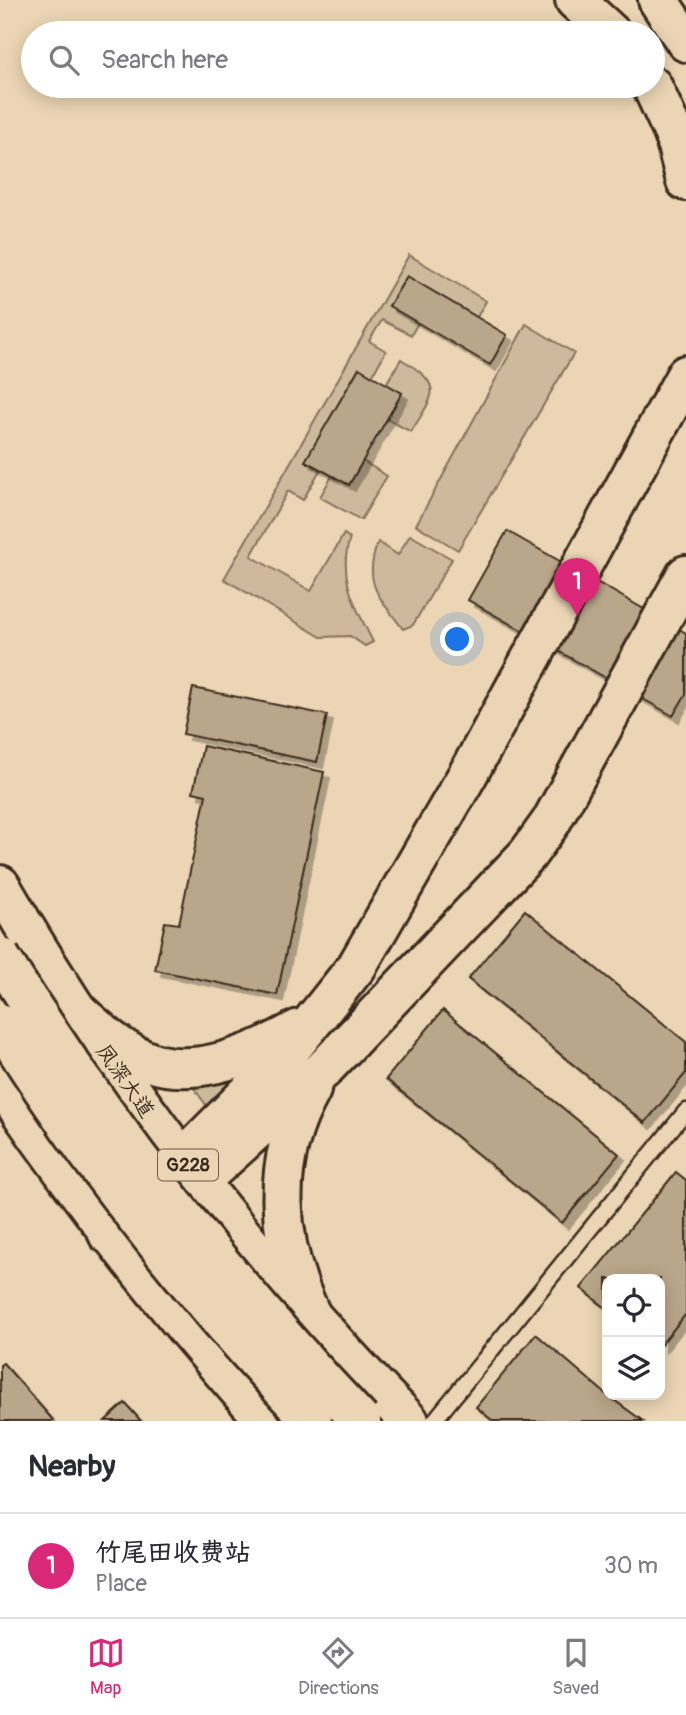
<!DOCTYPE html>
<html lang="en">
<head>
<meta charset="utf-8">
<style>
  body { margin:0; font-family:Pangolin,"LXGW WenKai TC",sans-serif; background:#f2f2f3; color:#2b2b33 }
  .controls { position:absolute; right:21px; bottom:21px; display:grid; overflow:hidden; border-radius:14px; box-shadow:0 4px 18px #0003 }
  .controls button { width:63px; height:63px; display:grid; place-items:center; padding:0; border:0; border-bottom:2px solid #e1e1e2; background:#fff; color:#2b2b33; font:35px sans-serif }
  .you { position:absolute; left:458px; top:640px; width:24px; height:24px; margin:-18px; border:5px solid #fff; border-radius:50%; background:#1a73e8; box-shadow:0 0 0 10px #1a73e833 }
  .badge { display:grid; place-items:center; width:46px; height:46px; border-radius:50%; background:#db2777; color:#fff; font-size:23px; font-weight:700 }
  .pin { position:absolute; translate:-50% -58px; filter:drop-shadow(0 2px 4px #0008) }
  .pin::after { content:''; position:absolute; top:37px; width:24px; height:21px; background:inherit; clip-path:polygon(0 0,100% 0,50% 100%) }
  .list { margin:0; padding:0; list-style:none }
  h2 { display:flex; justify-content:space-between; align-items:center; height:91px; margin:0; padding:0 28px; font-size:30px }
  h2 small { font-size:23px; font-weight:400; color:#7c7c81 }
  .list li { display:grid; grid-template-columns:46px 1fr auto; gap:21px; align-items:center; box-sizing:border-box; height:105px; padding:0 28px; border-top:2px solid #e1e1e2 }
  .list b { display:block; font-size:26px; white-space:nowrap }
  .list p { margin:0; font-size:23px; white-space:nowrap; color:#7c7c81 }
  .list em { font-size:23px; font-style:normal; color:#7c7c81 }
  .icon { flex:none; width:38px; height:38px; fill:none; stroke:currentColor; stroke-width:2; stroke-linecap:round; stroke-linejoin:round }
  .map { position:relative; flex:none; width:686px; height:1421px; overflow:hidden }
  .search { position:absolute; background:#fff; box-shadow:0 4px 18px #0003; left:21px; right:21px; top:21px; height:77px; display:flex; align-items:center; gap:18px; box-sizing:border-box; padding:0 24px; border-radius:38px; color:#7c7c81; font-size:26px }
  .sheet { height:196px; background:#fff }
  nav { display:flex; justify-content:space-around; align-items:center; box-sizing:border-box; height:98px; border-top:2px solid #e1e1e2; background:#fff; font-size:19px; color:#7c7c81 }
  nav a { display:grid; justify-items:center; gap:4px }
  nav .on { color:#db2777 }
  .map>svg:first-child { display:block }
  .green { fill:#cfb99c; stroke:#85725d; stroke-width:2 }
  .building { fill:#baa68a; stroke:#3b2a1e; stroke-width:2; filter:url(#shadow) }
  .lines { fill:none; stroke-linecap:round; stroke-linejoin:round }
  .service-casing { stroke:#3b2a1e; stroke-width:19 }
  .trunk-casing { stroke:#3b2a1e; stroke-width:44 }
  .motorway-casing { stroke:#3b2a1e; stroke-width:44 }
  .service { stroke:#ebd5b4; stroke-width:14 }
  .trunk { stroke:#ebd5b4; stroke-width:38 }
  .motorway { stroke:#ebd5b4; stroke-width:38 }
  .trunk-bridge-casing { stroke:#3b2a1e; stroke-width:44; stroke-linecap:butt }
  .trunk-bridge { stroke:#ebd5b4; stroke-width:38 }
  .labels { text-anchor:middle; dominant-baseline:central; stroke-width:5; stroke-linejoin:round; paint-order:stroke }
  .shield { fill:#ebd5b4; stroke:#705d4b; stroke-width:2 }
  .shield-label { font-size:19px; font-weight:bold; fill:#3b2a1e }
  .street-label { font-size:21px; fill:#3b2a1e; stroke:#ebd5b4 }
</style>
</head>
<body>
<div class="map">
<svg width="686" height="1421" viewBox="0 0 686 1421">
  <defs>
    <filter id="shadow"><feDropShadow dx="6" dy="6" stdDeviation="0" flood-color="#0004"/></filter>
  </defs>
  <rect width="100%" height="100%" fill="#ebd5b4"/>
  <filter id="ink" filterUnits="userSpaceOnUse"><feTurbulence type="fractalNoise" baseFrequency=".0143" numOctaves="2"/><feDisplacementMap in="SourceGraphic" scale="14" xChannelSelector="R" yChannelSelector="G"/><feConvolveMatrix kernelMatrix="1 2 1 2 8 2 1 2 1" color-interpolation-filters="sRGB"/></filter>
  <g filter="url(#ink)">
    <path class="green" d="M409,255L486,301L477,317L407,276L389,306L418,323L411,335L382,320L369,341L386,351L372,376L358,369L306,461L320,470L303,500L288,491L251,556L311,591L344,534L350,538C337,578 356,607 373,642L365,646L350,636L321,637L224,579Z
      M526,324L574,353L458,550L416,525Z
      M401,359C445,386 435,393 411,432L387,419L402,393L386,384Z
      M363,461L387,476L361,520L320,497L332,476L349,485Z
      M410,535L452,559L413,625L403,629C379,597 362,583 378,542L398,555Z
      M242,1076L209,1109L191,1084Z"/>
    <path class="building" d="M407,276L507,335L490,365L389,306Z
      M359,368L402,393L349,485L305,461Z
      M507,531L686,633V694L673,716L468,600Z
      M193,688L327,715L317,762L183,734Z
      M203,746L324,772L277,995L155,970L165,922L179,924L206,795L193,792Z
      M525,910L686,1042V1073L645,1123L468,979Z
      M443,1010L619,1154L562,1223L386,1079Z
      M676,1172L686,1180V1314L660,1346V1279H607V1309L581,1288Z
      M536,1334L607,1395L643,1421H493L476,1407Z
      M3,1363L53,1420L52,1421H0V1365Z
      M125,1403L141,1421H105Z"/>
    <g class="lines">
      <g class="service-casing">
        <path id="service" d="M434,1421L686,1111"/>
      </g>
      <g class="trunk-casing">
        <path id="trunk" d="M0,885C112,1081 252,1260 409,1421
          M0,1082C81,1202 170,1313 266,1421"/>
      </g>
      <g class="motorway-casing">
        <path id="motorway" d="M575,0L611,33
          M658,0L686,42
          M652,86L674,134L686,181
          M76,1010C98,1029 121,1052 150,1062C198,1079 258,1052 299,1029
          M144,1214L200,1181L322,1071L528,854L551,822L686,575
          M108,1234L286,1055L357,966L468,774L686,375
          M311,1315C276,1242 270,1162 311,1090"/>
      </g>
      <use href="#service" class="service"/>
      <use href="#trunk" class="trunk"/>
      <use href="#motorway" class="motorway"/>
      <g class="trunk-bridge-casing">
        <path id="trunk-bridge" d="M0,957C108,1128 222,1275 361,1421
          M0,1023C89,1166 196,1299 312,1421"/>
      </g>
      <use href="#trunk-bridge" class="trunk-bridge"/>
    </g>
  </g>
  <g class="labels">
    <rect class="shield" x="158" y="1149.5" width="60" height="31" rx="5"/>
    <g class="shield-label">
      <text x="188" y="1165">G228</text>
    </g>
    <g class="street-label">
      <text transform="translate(125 1081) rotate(55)">凤深大道</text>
    </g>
  </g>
</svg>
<div class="controls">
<button><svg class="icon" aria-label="locate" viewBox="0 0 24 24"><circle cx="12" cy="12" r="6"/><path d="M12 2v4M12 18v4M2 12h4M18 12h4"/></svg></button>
<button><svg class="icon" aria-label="layers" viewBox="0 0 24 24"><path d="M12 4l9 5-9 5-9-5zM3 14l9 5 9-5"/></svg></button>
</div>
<div class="you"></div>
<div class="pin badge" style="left:577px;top:616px">1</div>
<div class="search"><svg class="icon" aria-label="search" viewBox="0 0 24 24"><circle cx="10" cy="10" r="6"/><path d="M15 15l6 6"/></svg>Search here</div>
</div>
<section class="sheet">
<h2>Nearby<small></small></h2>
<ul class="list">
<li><span class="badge">1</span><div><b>竹尾田收费站</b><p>Place</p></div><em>30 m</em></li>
</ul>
</section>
<nav>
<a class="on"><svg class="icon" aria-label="map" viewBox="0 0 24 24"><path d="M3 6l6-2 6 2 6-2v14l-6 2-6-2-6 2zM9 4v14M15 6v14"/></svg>Map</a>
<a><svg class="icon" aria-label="directions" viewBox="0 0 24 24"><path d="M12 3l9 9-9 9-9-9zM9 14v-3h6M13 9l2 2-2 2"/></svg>Directions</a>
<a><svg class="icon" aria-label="saved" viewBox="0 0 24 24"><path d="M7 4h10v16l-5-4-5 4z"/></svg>Saved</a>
</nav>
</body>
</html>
